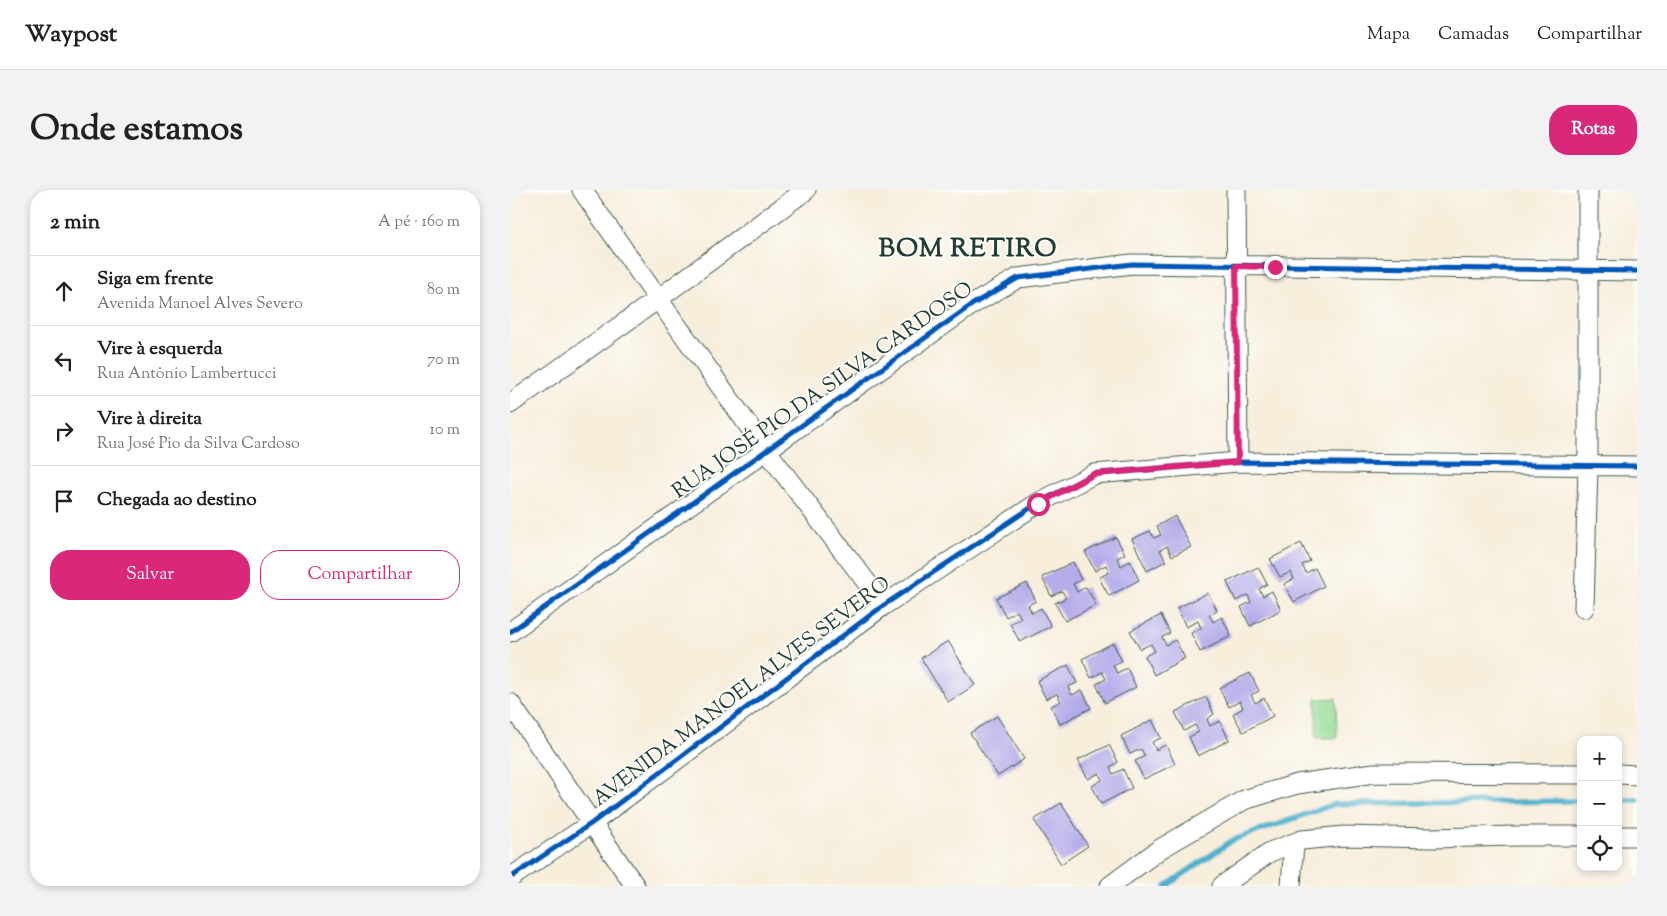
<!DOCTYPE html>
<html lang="pt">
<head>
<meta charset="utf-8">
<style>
  body { margin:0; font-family:"Sorts Mill Goudy",serif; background:#f2f2f2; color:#202124 }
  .controls { position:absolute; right:15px; bottom:15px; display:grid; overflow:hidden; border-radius:10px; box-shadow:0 2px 8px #0003 }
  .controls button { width:45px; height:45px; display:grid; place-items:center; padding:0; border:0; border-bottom:1px solid #e0e0e0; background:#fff; color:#202124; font:25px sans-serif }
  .stop { position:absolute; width:15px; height:15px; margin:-11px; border:4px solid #db2777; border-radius:50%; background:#fff }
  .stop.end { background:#db2777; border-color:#fff; box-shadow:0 1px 5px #0008 }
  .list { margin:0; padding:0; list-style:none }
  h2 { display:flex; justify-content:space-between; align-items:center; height:65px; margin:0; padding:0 20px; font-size:21px }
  h2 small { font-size:16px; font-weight:400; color:#757577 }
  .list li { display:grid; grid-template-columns:32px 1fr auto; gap:15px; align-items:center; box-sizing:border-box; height:70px; padding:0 20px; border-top:1px solid #e0e0e0 }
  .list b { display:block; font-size:19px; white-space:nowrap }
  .list p { margin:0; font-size:16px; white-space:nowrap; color:#757577 }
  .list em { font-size:16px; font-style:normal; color:#757577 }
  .actions { display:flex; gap:10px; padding:15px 20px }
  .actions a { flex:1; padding:11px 0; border:1px solid #db2777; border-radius:20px; text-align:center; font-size:18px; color:#db2777 }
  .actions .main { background:#db2777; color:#fff }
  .icon { flex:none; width:28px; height:28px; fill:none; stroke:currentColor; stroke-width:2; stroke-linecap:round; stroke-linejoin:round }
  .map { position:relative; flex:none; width:1127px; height:696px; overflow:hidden; border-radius:20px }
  header { display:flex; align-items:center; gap:30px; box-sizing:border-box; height:70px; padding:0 25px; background:#fff; border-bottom:1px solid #e0e0e0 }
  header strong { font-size:24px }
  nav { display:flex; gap:28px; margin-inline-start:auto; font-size:18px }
  .intro { display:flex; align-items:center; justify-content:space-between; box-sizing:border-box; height:120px; padding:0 30px }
  h1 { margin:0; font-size:35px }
  .button { padding:12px 22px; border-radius:20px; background:#db2777; color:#fff; font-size:18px; font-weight:700 }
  main { display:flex; gap:30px; padding:0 30px }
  aside { flex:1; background:#fff; border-radius:20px; box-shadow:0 2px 8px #0003 }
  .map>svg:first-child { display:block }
  .green { fill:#93db96; stroke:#598c65 }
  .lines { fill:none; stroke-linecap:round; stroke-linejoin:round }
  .stream { stroke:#4eb0cd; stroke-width:5.5 }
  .building { fill:#b4abe9 }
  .minor-casing { stroke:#3f584d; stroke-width:21 }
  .minor { stroke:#fff; stroke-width:19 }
  .cycleway-casing { stroke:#fdfcf7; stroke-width:8 }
  .cycleway { stroke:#0057b8; stroke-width:5 }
  .route { stroke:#db2777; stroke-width:6 }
  .labels { text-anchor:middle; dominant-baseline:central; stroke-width:4; stroke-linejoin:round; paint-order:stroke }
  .street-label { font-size:21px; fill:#1f3d34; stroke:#fdfcf7 }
  .district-label { font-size:26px; font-weight:bold; letter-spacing:1px; fill:#1f3d34; stroke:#fdfcf7 }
</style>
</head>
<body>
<header>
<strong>Waypost</strong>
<nav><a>Mapa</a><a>Camadas</a><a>Compartilhar</a></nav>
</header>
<div class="intro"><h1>Onde estamos</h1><a class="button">Rotas</a></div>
<main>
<aside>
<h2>2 min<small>A pé · 160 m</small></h2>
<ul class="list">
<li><svg class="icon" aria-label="ahead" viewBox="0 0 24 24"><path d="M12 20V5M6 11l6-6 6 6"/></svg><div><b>Siga em frente</b><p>Avenida Manoel Alves Severo</p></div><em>80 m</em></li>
<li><svg class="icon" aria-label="left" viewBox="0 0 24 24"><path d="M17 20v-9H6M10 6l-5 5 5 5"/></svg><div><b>Vire à esquerda</b><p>Rua Antônio Lambertucci</p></div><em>70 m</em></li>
<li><svg class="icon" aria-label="right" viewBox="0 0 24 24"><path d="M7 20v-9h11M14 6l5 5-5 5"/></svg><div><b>Vire à direita</b><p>Rua José Pio da Silva Cardoso</p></div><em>10 m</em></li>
<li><svg class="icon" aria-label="arrive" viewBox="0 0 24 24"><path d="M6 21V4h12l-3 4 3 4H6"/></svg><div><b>Chegada ao destino</b></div></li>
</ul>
<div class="actions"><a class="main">Salvar</a><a>Compartilhar</a></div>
</aside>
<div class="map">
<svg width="1127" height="696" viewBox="0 0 1127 696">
  <rect width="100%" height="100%" fill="#fdfcf7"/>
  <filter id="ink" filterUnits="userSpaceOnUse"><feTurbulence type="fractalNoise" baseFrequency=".02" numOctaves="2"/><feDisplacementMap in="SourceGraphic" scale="10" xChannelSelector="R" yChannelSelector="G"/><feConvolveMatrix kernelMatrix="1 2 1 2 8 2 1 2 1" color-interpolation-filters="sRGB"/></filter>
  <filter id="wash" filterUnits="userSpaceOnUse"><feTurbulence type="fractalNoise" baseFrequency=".0096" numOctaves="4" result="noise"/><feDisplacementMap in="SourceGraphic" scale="20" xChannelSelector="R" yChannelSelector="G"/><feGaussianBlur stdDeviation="1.12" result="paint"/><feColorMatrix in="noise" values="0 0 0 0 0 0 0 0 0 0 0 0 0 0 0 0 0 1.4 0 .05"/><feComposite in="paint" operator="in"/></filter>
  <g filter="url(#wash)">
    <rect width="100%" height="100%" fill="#f7eedc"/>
    <path class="green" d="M826,508L827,548H806V509Z"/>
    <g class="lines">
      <path class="stream" d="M1108,610H1127
        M656,696L723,650L825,614L1071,611"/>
    </g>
    <g id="blocks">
      <path class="building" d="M665,326L681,357L662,366L657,356L650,360L656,371L637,381L622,349L640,341L644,348L651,345L647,336Z
        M606,347L615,364L607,368L611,376L620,371L629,390L599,406L589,388L599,382L596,375L585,381L575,362Z
        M791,353L800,371L792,375L796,383L805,378L814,396L784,412L774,394L784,389L781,382L770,387L760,369Z
        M563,372L571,390L563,394L567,402L576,397L586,415L555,431L545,413L556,408L552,401L541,406L532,387Z
        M748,377L757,394L749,399L753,406L762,401L771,420L740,436L731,417L741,412L738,405L726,411L717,392Z
        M517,393L526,411L518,415L522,423L531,418L541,436L510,452L500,434L511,428L507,421L496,427L486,408Z
        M698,403L707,420L699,425L703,432L712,427L721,446L690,462L681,443L691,438L688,431L676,437L667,418Z
        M651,425L660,443L652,447L656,455L665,450L675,468L644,485L635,466L645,461L641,454L630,459L620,441Z
        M438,451L465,495L438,512L411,468Z
        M603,453L612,471L603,475L607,483L617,478L626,497L595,513L586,494L596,489L592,482L581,488L572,469Z
        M558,475L567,493L558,497L562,505L572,500L581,518L550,534L541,516L551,511L547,504L536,509L527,491Z
        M740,483L749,501L741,505L745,513L754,508L763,526L733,542L723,524L733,518L730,511L719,517L709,498Z
        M696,507L704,524L697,529L700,536L710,531L719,550L688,566L679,547L689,542L685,535L674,541L665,522Z
        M487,526L514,569L488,586L460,543Z
        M642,530L651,548L642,552L646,560L656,555L665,574L634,589L625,571L635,566L631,559L620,564L611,546Z
        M599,555L608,572L600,577L603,584L613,579L622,598L591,614L582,596L592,590L589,583L578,589L568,570Z
        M551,613L578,656L551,674L524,630Z"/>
    </g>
  </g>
  <g filter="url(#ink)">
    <use href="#blocks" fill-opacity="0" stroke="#3f584d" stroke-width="1"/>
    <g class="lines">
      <g class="minor-casing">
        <path id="minor" d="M72,0L148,109L256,260L374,415
          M726,0L728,272
          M0,214L148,109L296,0
          M1074,418L1078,276V0
          M0,442L463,114L508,88L622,74L1127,81
          M0,513L125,696
          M1108,584L1127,585
          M1108,646H1127
          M0,688L82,633L374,415L528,313L584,284L728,272L1127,276
          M600,696L650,659L734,610L787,594L864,583L1071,584
          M712,696L760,662L792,650L834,646L921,648L1006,646H1071
          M781,696L784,653"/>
      </g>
      <use href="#minor" class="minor"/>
      <g class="cycleway-casing">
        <path id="cycleway" d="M0,442L463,114L508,88L622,74L1127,81
          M0,688L82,633L374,415L528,313L584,284L728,272L1127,276"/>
      </g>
      <use href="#cycleway" class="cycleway"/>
    </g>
  </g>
  <g class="lines" filter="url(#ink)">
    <path class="route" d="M528,314L584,284L728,272L726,76L765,77"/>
  </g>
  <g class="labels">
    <g class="street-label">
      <text transform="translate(313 201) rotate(-35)">RUA JOSÉ PIO DA SILVA CARDOSO</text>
      <text transform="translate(232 502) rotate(-37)">AVENIDA MANOEL ALVES SEVERO</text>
    </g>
    <g class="district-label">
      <text x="458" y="59">BOM RETIRO</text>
    </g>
  </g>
</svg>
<div class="controls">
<button>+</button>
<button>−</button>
<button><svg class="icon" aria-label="locate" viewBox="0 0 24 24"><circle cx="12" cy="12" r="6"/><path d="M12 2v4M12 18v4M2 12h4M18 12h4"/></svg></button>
</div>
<div class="stop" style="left:528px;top:314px"></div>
<div class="stop end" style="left:765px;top:77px"></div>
</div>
</main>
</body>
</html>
